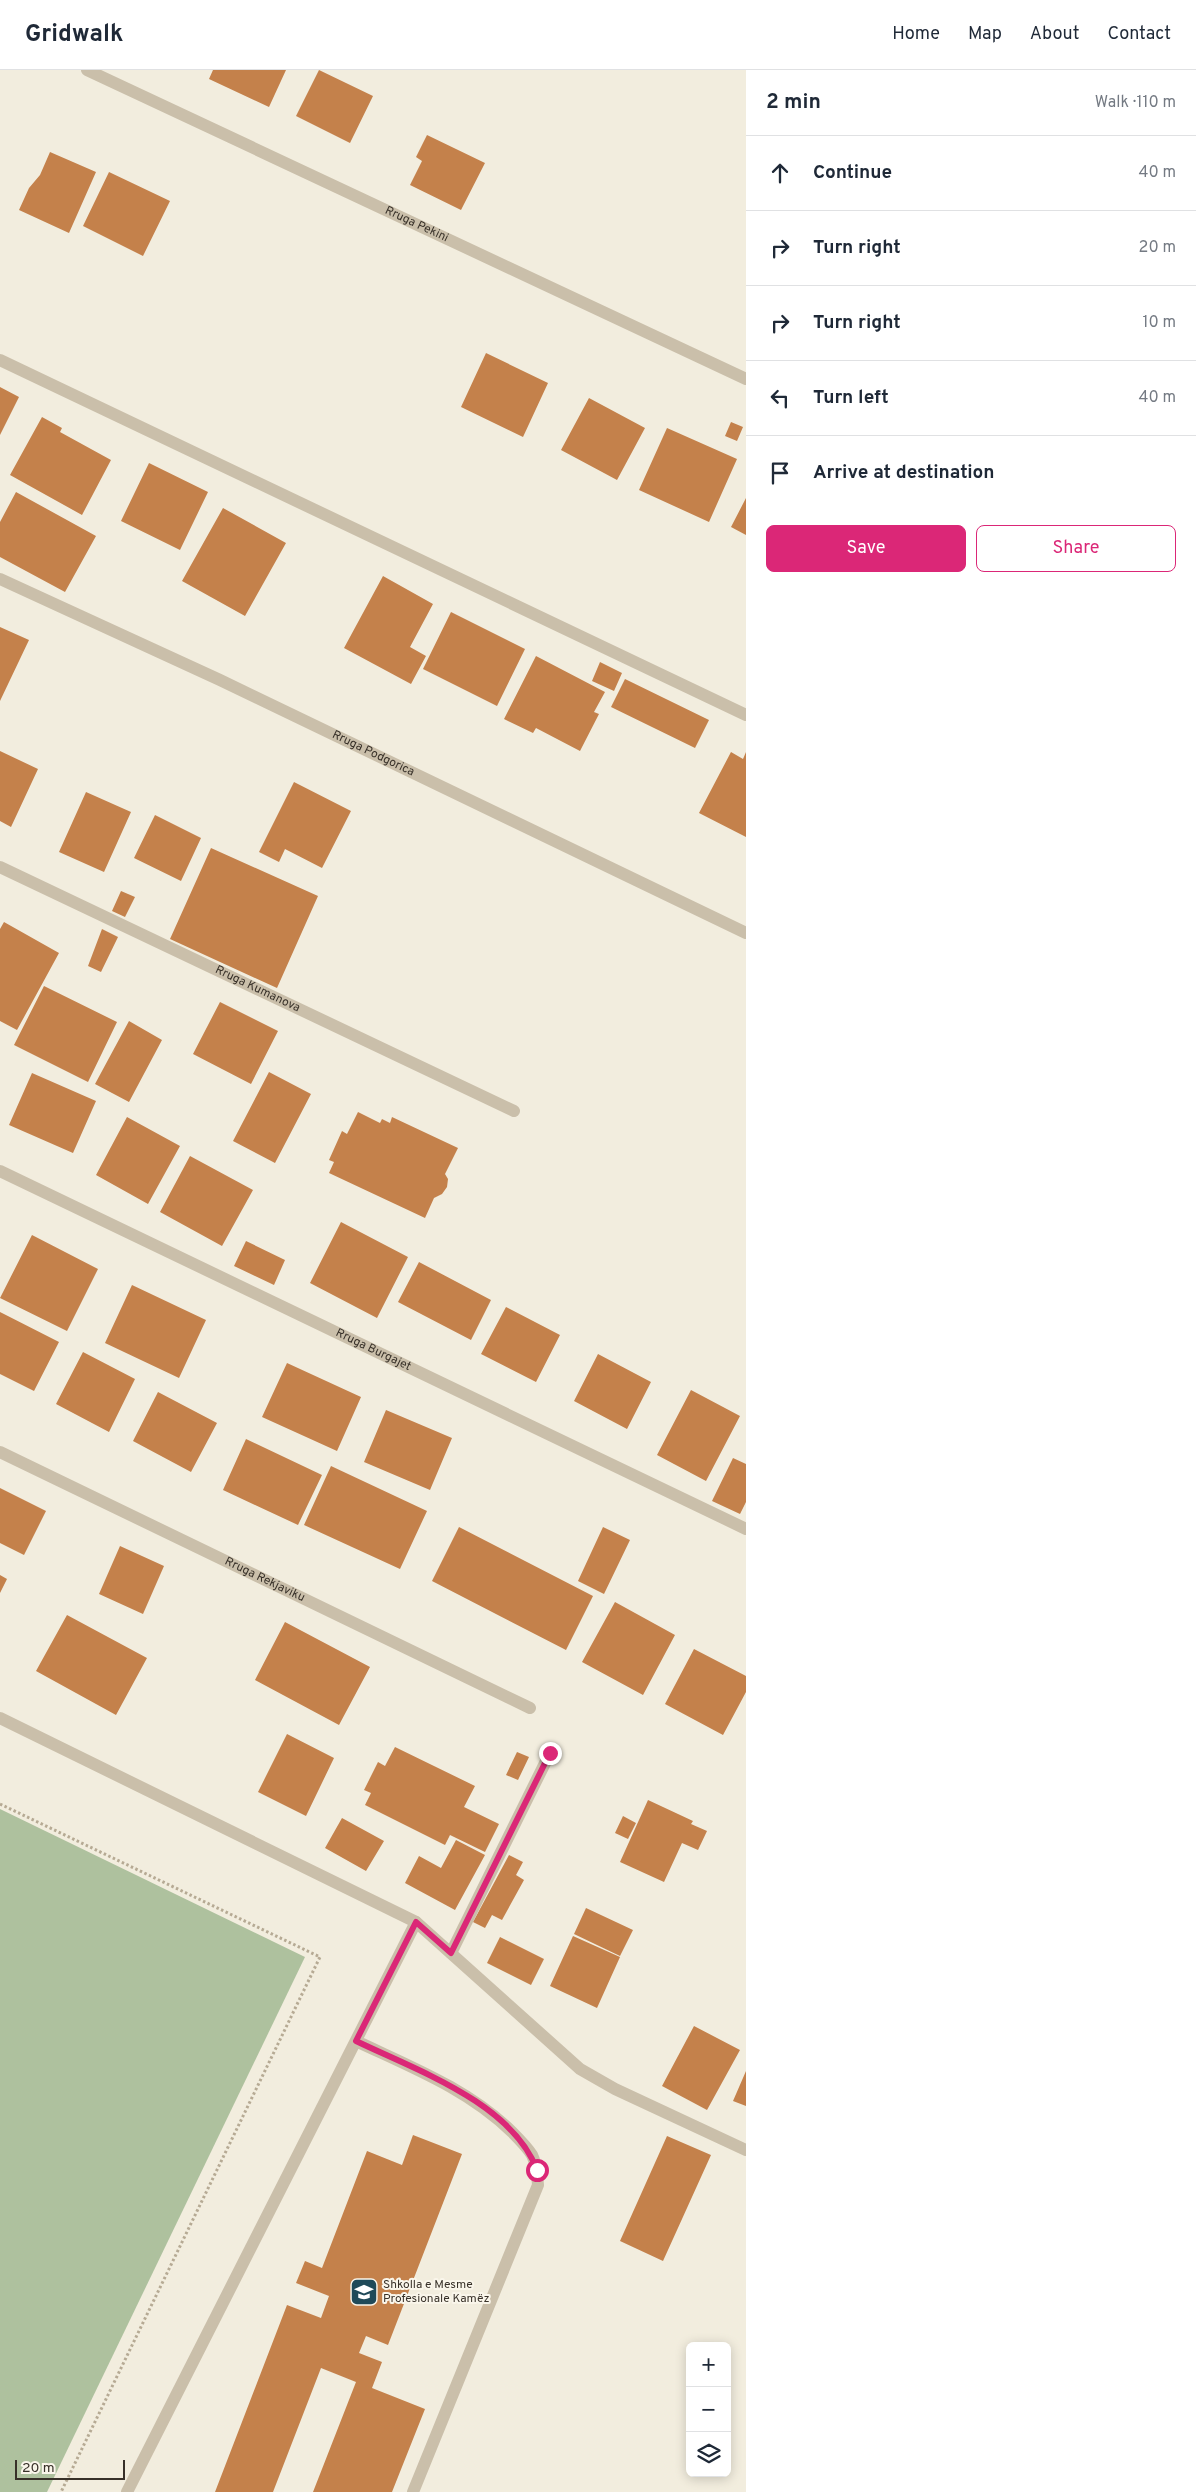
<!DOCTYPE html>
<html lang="en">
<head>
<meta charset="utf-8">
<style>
  body { margin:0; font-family:Overpass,sans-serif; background:#f2f2f3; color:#1f2937 }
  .controls { position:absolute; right:15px; bottom:15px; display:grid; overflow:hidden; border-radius:8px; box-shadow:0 2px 12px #0003 }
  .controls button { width:45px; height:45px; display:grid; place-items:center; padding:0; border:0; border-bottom:1px solid #e0e1e3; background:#fff; color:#1f2937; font:25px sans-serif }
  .scale { position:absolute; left:15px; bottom:12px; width:110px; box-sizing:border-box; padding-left:5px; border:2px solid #383129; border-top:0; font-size:14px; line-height:18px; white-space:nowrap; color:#383129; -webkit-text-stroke:4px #faf6eb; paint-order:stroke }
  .stop { position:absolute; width:15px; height:15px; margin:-11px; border:4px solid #db2777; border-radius:50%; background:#fff }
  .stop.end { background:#db2777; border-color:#fff; box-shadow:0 1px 5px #0008 }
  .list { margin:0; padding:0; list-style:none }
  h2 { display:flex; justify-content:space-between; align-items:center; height:65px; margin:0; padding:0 20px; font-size:21px }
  h2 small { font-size:16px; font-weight:400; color:#747a83 }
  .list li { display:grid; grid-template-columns:32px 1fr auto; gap:15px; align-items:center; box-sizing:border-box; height:75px; padding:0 20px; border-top:1px solid #e0e1e3 }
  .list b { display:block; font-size:19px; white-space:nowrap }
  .list em { font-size:16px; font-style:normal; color:#747a83 }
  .actions { display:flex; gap:10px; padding:15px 20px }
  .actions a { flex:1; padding:11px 0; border:1px solid #db2777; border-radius:8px; text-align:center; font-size:18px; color:#db2777 }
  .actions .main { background:#db2777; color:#fff }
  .icon { flex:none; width:28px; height:28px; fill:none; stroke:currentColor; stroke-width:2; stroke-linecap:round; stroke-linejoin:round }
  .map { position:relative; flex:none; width:746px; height:2422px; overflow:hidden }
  header { display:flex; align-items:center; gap:30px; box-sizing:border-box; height:70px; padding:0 25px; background:#fff; border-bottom:1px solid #e0e1e3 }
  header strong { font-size:24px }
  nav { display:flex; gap:28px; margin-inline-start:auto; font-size:18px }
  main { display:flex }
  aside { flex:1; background:#fff }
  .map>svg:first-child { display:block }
  .grass { fill:#aec19e }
  .building { fill:#c4814b }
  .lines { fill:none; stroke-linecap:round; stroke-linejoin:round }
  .path { stroke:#b6aa94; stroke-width:3; stroke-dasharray:2.5 2.5; stroke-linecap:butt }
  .service { stroke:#cabfaa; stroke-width:12 }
  .minor { stroke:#cabfaa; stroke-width:12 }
  .route { stroke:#db2777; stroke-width:6 }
  .labels { text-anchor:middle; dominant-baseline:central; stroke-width:4; stroke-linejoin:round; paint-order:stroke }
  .street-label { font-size:12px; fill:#383129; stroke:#faf6eb }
  .poi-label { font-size:12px; fill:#383129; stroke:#faf6eb; text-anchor:start }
</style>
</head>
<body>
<header>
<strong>Gridwalk</strong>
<nav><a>Home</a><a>Map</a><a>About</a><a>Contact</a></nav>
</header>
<main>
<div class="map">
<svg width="746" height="2422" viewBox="0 0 746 2422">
  <rect width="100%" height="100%" fill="#f2edde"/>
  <path class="grass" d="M0,1739L305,1887L47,2422H0Z"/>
  <path class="building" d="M213,0H286L269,37L209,9Z
    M319,0L373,26L350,73L296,46Z
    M427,65L485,93L461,140L410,115L422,91L416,87Z
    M50,82L96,102L69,163L19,140L29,118L40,105Z
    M109,102L170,131L143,186L83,156Z
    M486,283L548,313L523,367L461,337Z
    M0,317L19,327L0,365Z
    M589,328L645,358L617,410L561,380Z
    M42,347L62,358L60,362L111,390L82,445L10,405Z
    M731,352L743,357L737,371L725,366Z
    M667,358L737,389L709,452L639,420Z
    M149,393L208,422L180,480L121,451Z
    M16,422L96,466L65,522L0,487V452Z
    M746,428V465L731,457Z
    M223,438L286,473L245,546L182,511Z
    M383,506L433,534L410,577L426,586L411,614L344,578Z
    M451,542L525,579L497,636L423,599Z
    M0,557L29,570L0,631Z
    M536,586L605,622L594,642L599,644L580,681L536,658L533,663L504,649Z
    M600,592L622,603L614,621L592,611Z
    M625,609L709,650L695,678L611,637Z
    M0,681L38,699L11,757L0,751Z
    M731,682L743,689L746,682V767L699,743Z
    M294,712L351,741L322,798L285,779L279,792L259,782Z
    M86,722L131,742L104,802L59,782Z
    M155,745L201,768L181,811L134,788Z
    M211,778L318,826L277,918L170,869Z
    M121,821L135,827L125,847L112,841Z
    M4,852L59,883L17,960L0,951V859Z
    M102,859L118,867L101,902L88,896Z
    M44,916L117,952L88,1012L14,975Z
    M220,932L278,961L251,1014L193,984Z
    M129,951L162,970L129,1032L95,1014Z
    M269,1002L311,1024L275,1093L233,1071Z
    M32,1003L96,1031L73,1083L9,1055Z
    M358,1042L380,1053L382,1049L390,1053L392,1047L458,1078L445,1104L448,1109L447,1117L442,1124L434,1128L425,1148L329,1103L334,1092L329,1090L342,1061L347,1064Z
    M127,1047L180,1076L148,1134L96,1105Z
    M190,1086L253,1120L222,1176L160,1142Z
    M341,1152L408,1187L377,1248L310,1213Z
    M32,1165L98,1199L67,1261L0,1228Z
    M246,1171L285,1190L274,1215L234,1196Z
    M419,1192L491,1230L471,1270L398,1232Z
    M132,1215L206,1250L179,1308L105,1273Z
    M506,1237L560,1265L536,1312L481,1284Z
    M0,1242L59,1272L34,1321L0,1304Z
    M83,1282L135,1309L109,1362L56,1334Z
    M598,1284L651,1312L627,1359L574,1331Z
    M287,1293L361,1327L337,1381L262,1347Z
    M691,1320L740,1346L706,1411L657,1385Z
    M158,1322L217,1353L191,1402L133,1371Z
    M386,1340L452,1368L430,1420L364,1392Z
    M246,1369L322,1405L298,1455L223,1420Z
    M733,1388L746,1394V1432L740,1444L712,1431Z
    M331,1396L427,1441L400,1499L304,1455Z
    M0,1418L46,1441L24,1485L0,1473Z
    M459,1457L593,1526L566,1580L432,1511Z
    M603,1457L630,1470L604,1524L578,1511Z
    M120,1476L164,1496L143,1544L99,1524Z
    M0,1505L7,1509L0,1523Z
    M615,1532L675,1565L643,1625L582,1592Z
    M67,1545L147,1588L116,1645L36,1601Z
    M285,1552L370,1597L339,1655L255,1610Z
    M694,1579L746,1606V1622L723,1665L665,1634Z
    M287,1664L334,1688L306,1746L258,1722Z
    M395,1677L475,1716L464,1737L499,1754L485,1782L450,1765L445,1775L365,1735L371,1723L364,1720L378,1692L385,1696Z
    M517,1682L529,1687L518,1710L506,1705Z
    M648,1730L693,1751L691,1754L707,1761L698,1780L682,1773L664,1812L620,1792Z
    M623,1746L636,1753L628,1769L615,1763Z
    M342,1748L384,1771L366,1801L325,1778Z
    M456,1770L485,1785L455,1840L405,1813L419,1786L441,1798Z
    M509,1785L523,1792L516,1805L524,1810L502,1850L492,1845L485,1858L473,1852Z
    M586,1838L633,1860L620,1886L574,1864Z
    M573,1866L620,1887L597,1938L550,1916Z
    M500,1867L544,1889L531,1915L487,1893Z
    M694,1956L740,1980L707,2040L662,2016Z
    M746,2001V2036L733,2031Z
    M413,2065L462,2084L388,2275L366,2266L359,2283L382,2292L372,2318L425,2339L392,2422H313L356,2312L321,2298L273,2422H215L287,2235L321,2248L329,2226L296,2213L305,2191L322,2198L367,2081L402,2095Z
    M667,2066L711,2085L663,2191L620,2171Z"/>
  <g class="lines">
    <path class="path" d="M0,1734L320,1887L61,2422"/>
    <path class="service" d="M451,1883L550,1683
      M356,1971C411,1997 468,2019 512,2062C519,2069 527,2077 532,2085C537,2095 537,2105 538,2115L413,2422
      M127,2422L416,1852"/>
    <g class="minor">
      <path id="s1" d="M87,0L746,309"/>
      <path d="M0,290L746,645"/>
      <path id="s2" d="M0,509L220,610L746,863"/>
      <path id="s3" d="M0,797L514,1041"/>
      <path id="s4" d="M0,1101L746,1459"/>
      <path id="s5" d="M0,1382L530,1638"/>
      <path d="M0,1648L416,1852L580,1999L615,2019L746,2080"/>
    </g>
  </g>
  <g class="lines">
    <path class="route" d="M537,2100C512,2033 416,2000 356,1971L416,1852L451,1883L550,1683"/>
  </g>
  <defs>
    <g id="school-square" transform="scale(1.4375)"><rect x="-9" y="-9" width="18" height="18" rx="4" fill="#1f4a59" stroke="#faf6eb"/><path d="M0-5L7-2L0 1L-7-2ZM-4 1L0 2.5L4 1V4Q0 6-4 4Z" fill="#fff"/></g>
  </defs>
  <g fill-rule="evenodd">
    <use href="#school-square" x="364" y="2222"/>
  </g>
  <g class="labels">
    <g class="street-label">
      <text stroke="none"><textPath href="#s1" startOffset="364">Rruga Pekini</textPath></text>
      <text stroke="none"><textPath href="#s2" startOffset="412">Rruga Podgorica</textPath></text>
      <text stroke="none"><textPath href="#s3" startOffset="285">Rruga Kumanova</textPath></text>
      <text stroke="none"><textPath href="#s4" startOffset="414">Rruga Burgajet</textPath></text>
      <text stroke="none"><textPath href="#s5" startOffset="294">Rruga Rekjaviku</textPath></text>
    </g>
    <g class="poi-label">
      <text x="383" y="2215">Shkolla e Mesme<tspan x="383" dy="14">Profesionale Kamëz</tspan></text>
    </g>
  </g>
</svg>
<div class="controls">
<button>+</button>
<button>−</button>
<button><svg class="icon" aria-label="layers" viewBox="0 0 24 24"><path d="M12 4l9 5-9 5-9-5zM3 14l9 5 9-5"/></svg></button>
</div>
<div class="scale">20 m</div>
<div class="stop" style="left:537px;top:2100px"></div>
<div class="stop end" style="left:550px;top:1683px"></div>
</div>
<aside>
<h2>2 min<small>Walk · 110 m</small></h2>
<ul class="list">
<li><svg class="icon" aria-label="ahead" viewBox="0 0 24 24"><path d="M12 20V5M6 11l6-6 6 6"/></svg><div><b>Continue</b></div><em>40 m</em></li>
<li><svg class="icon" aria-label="right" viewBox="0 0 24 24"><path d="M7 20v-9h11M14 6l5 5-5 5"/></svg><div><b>Turn right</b></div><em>20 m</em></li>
<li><svg class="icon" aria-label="right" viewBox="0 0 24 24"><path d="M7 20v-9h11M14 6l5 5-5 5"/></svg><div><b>Turn right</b></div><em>10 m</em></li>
<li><svg class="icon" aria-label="left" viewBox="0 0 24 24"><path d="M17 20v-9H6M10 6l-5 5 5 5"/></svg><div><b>Turn left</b></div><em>40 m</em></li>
<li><svg class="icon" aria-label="arrive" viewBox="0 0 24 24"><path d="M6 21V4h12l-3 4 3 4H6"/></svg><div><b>Arrive at destination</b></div></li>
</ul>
<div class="actions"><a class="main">Save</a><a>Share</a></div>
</aside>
</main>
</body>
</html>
